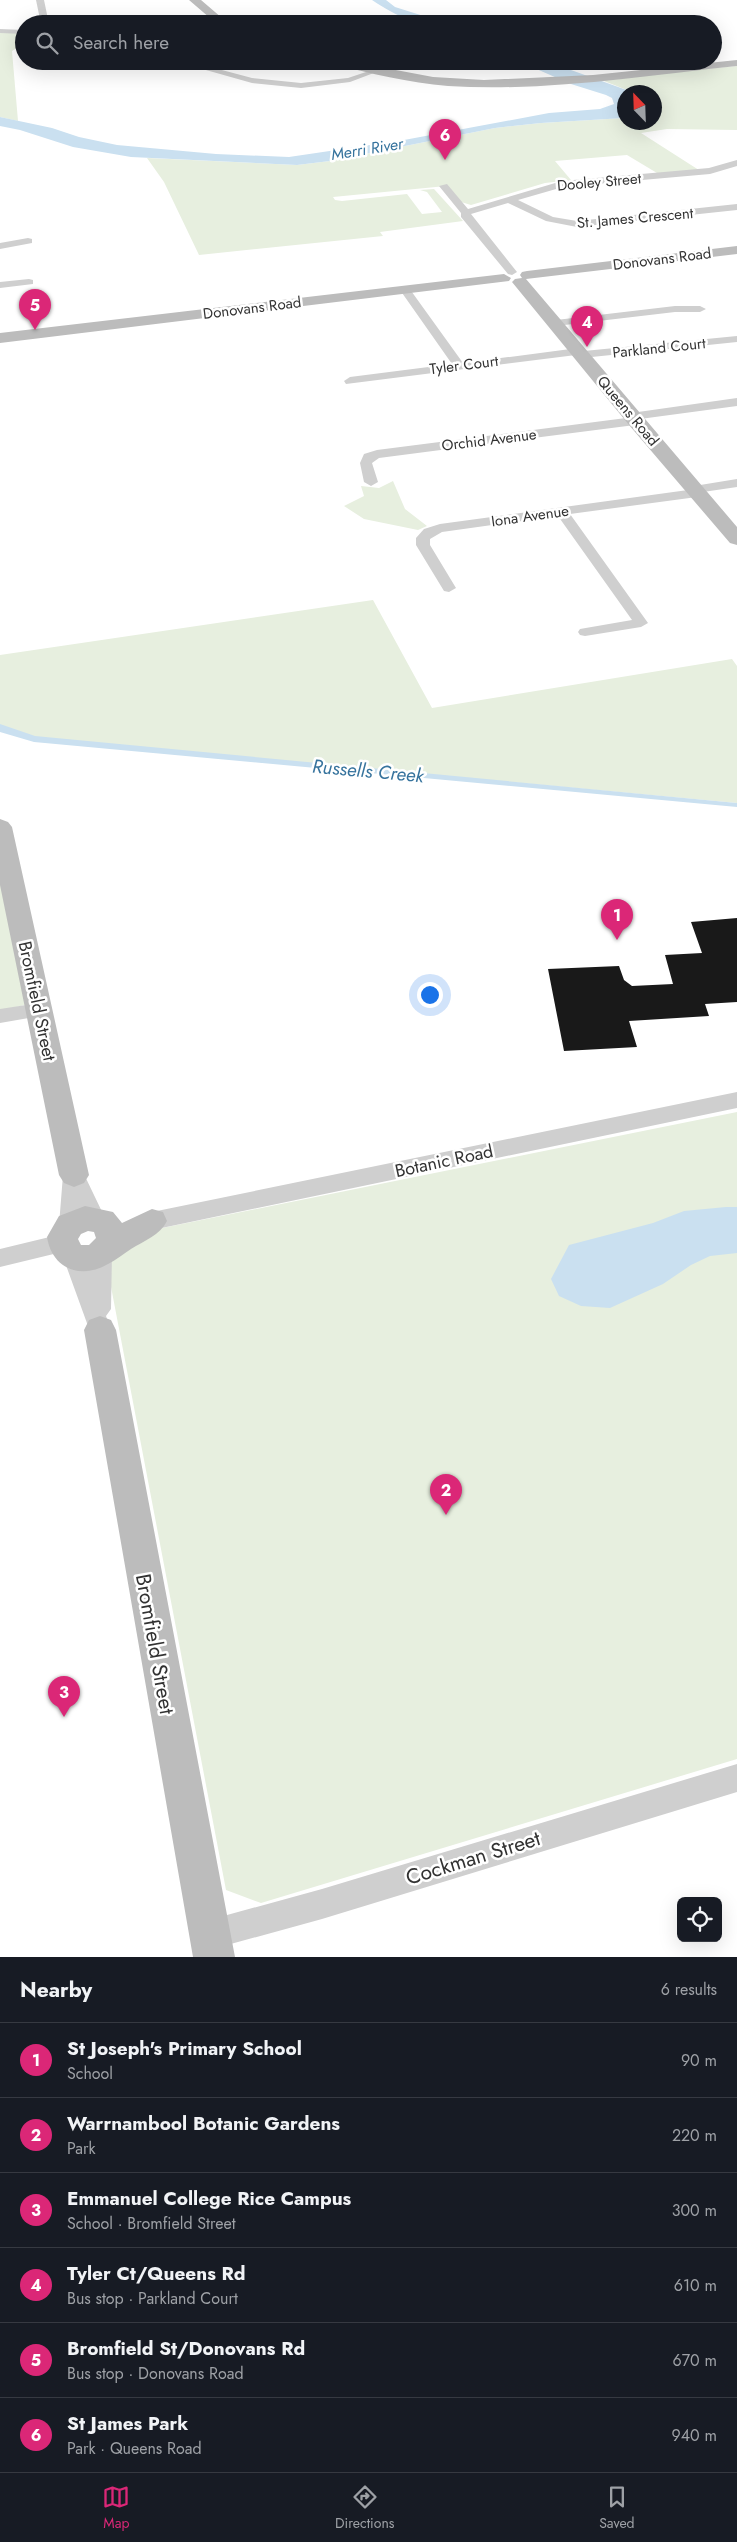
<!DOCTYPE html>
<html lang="en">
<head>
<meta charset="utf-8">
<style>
  body { margin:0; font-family:Jost,sans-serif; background:#20242c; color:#f1f3f6 }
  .controls { position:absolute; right:15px; bottom:15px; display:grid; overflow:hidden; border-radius:8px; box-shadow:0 5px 20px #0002 }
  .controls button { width:45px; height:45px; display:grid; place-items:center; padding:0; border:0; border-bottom:1px solid #363941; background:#171b24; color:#f1f3f6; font:25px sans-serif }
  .compass { position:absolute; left:617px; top:85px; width:45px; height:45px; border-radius:50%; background:#171b24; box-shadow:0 5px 20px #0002; rotate:337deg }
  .you { position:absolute; left:429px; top:994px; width:18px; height:18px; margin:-12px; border:4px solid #fff; border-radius:50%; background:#1a73e8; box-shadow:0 0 0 8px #1a73e833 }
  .badge { display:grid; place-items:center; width:32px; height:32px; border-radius:50%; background:#db2777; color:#fff; font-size:16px; font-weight:700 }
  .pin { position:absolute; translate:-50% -41px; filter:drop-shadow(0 1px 2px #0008) }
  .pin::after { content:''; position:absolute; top:26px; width:18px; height:15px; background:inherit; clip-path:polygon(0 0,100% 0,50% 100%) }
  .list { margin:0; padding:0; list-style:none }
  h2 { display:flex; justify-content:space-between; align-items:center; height:65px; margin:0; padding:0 20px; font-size:21px }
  h2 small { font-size:16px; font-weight:400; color:#9ea1a6 }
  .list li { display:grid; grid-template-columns:32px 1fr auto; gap:15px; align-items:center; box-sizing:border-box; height:75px; padding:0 20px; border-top:1px solid #363941 }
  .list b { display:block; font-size:19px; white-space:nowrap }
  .list p { margin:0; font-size:16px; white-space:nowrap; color:#9ea1a6 }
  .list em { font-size:16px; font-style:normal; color:#9ea1a6 }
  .icon { flex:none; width:28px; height:28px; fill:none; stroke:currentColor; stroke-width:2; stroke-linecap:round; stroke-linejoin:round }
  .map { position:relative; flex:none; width:737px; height:1957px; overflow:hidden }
  .search { position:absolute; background:#171b24; box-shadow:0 5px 20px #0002; left:15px; right:15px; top:15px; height:55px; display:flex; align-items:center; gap:12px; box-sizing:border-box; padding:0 18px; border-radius:28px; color:#9ea1a6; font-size:19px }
  .sheet { height:515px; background:#171b24 }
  nav { display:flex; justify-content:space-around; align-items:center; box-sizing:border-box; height:70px; border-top:1px solid #363941; background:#171b24; font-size:14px; color:#9ea1a6 }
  nav a { display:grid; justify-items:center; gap:2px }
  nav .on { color:#db2777 }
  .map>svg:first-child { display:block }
  .green { fill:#e7efdf }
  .water { fill:#cae0f0 }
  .building { fill:#191919 }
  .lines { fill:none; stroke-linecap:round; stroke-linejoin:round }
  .street { fill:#cfcfcf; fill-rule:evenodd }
  .secondary { fill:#bcbcbc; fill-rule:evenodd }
  .labels { text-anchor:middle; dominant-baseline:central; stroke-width:5; stroke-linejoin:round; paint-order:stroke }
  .far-street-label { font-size:15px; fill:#323232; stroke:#fff }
  .far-water-label { font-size:16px; font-style:italic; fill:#36739d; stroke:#fff }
  .street-label { font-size:18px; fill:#323232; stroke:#fff }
  .water-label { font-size:19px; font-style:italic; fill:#36739d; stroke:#fff }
  .near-street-label { font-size:21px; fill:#323232; stroke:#fff }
</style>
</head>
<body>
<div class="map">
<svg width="737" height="1957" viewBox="0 0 737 1957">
  <rect width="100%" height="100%" fill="#fff"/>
  <path class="green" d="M0,32L24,33V44L12,51L18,121L0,117Z
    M737,66V130L667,129L641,133L702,172L662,176L627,155L555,161L571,180L545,183L471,205L461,202L446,186L333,197L335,200L342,201L407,194L422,214L442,212L427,192L420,190L434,189L463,221L380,232L383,236L199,255L164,182L147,158L297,165L330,161L495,128L541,123L624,118V122H654V92H632L599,79Z
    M393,481L405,509L427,526L418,530L364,519L344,506L364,496L361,486L379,488Z
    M373,600L432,708L732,659L737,666V803L33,738L0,725V655Z
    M0,827L37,1002L0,1011Z
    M737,1112V1759L261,1903L226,1890L108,1271L112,1258L157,1229Z"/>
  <path class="water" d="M372,0H386L395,7L449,24C414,24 401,19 372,0Z
    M518,61H546L632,92H624V118L541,123L495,128L330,161L297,165L131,157L73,147L20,130L0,126V117L52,128L79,137L117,145L216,154L289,157L404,140L549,113L600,109L614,104L612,98L606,95L571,84Z
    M0,724L35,736L737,803V807L34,742L0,732Z
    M726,1207H737V1253L710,1256L691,1265L663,1284L610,1308L581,1306L559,1296L551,1279L569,1245L653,1223L684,1211Z"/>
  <path class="building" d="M737,918V1002L705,1004L709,1016L629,1021L637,1047L564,1051L548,969L619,966L624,980L632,986L673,984L665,955L702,953L691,922Z"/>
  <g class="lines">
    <path class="street" d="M36,0H44L49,24H41Z
      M0,29L24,30V34L0,33Z
      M174,61H188L252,78L301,83L348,78L375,69L379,71L350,82L301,88L252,83Z
      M737,160V166L710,174L563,187L518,200L553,217L577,221L737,204V210L577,227L546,221L508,203L471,214L517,272L512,275L508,274L461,217V213L439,186L447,184L468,209L562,181L709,168Z
      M28,238L32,239V243L0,249V243Z
      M29,279L33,280V284L0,288V282Z
      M405,287L409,288L463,363L578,348L584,351L737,336V342L582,358L576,355L346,384L344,381L350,377L452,364L400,290Z
      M675,306H700L706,309L700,312H675L556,326L550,323L556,320Z
      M737,398V406L640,419L639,424L635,425L379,458L372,463L378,482L371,486L364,482L360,463L364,454L377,450L626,418L627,414L631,413Z
      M737,479V487L703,492L702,496L697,497L570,514L648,623L641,627L585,636L580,635L578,632L580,629L632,620L558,516L442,532L430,539V545L456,588L449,592L444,591L416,545V538L424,529L440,524L688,490L694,486Z
      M39,1003L46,1005L49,1010L46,1015L0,1023V1009Z
      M737,1092V1108L152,1230L144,1227L141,1221L144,1215L152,1212Z
      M74,1167L82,1170L105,1218L102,1224L94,1227L86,1224L82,1214L78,1231L70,1234L62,1231L59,1225L63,1175L67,1169Z
      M62,1234L70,1237L73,1243L70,1249L74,1248L82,1250L90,1270V1253L93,1246L101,1244L109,1246L112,1253L111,1309L106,1316L111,1330L108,1337L100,1340L92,1337L63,1257L66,1251L0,1267V1249Z
      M737,1764V1792L322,1919L209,1950L198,1946L194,1935L198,1924L209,1920L322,1889Z"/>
    <path class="secondary" d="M189,0H201L229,24H217Z
      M737,60V66C641,76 545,92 448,86C409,83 370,73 332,64L326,61H348L433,77L484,80L593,75Z
      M737,246V254L526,279L737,527V545L730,543L629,425L512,282L515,279L522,278L520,275L522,272L527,271Z
      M504,274L511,278L509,281L0,343V333Z
      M0,819L8,822L12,827L89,1175L84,1183L74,1187L64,1183L59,1175L0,885Z
      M85,1206L113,1212L122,1223L152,1209L163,1212L167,1221C160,1235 144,1241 131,1249C123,1254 116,1260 108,1264C81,1280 52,1269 47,1237L59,1216ZM88,1231L94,1232L96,1238L89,1245H81L78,1239L81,1234Z
      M100,1316L111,1320L116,1330L235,1957H193L84,1330L89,1320Z"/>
  </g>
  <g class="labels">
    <g class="far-street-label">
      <text transform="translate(599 182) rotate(-5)">Dooley Street</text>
      <text transform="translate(635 218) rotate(-5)">St. James Crescent</text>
      <text transform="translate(662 259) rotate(-7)">Donovans Road</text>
      <text transform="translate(252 308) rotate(-7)">Donovans Road</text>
      <text transform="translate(659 348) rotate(-6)">Parkland Court</text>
      <text transform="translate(464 365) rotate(-7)">Tyler Court</text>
      <text transform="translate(628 411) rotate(50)">Queens Road</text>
      <text transform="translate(489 440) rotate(-7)">Orchid Avenue</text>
      <text transform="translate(530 516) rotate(-8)">Iona Avenue</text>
    </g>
    <g class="far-water-label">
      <text transform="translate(367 149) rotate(-9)">Merri River</text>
    </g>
    <g class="street-label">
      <text transform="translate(37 1001) rotate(78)">Bromfield Street</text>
      <text transform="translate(444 1161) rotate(-12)">Botanic Road</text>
    </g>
    <g class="water-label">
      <text transform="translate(368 771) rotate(5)">Russells Creek</text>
    </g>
    <g class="near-street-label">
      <text transform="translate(155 1644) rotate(80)">Bromfield Street</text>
      <text transform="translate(473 1858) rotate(-17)">Cockman Street</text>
    </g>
  </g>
</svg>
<div class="controls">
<button><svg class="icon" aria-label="locate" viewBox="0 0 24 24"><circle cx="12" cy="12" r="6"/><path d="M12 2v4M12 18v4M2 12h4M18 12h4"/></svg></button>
</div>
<svg class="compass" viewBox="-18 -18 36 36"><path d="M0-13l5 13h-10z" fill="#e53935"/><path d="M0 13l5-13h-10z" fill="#9ea1a6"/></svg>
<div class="you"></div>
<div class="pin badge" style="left:617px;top:940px">1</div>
<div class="pin badge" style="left:446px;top:1515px">2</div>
<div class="pin badge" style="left:64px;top:1717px">3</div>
<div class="pin badge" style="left:587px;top:347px">4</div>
<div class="pin badge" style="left:35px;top:330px">5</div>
<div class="pin badge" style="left:445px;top:160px">6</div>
<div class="search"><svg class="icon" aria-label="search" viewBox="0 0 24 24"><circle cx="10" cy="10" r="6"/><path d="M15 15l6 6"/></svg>Search here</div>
</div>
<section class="sheet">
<h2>Nearby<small>6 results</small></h2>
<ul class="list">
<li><span class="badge">1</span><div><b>St Joseph's Primary School</b><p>School</p></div><em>90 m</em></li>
<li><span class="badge">2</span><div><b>Warrnambool Botanic Gardens</b><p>Park</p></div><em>220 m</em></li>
<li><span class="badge">3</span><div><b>Emmanuel College Rice Campus</b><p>School · Bromfield Street</p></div><em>300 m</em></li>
<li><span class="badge">4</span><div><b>Tyler Ct/Queens Rd</b><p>Bus stop · Parkland Court</p></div><em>610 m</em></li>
<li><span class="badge">5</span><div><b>Bromfield St/Donovans Rd</b><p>Bus stop · Donovans Road</p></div><em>670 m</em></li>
<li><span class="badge">6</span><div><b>St James Park</b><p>Park · Queens Road</p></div><em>940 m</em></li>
</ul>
</section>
<nav>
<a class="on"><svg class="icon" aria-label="map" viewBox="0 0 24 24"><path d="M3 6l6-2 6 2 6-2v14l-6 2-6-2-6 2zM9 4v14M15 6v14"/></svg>Map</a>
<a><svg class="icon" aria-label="directions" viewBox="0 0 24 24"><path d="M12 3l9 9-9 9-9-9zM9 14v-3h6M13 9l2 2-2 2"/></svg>Directions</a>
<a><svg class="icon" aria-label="saved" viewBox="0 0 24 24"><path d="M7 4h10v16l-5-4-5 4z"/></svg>Saved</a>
</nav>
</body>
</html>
